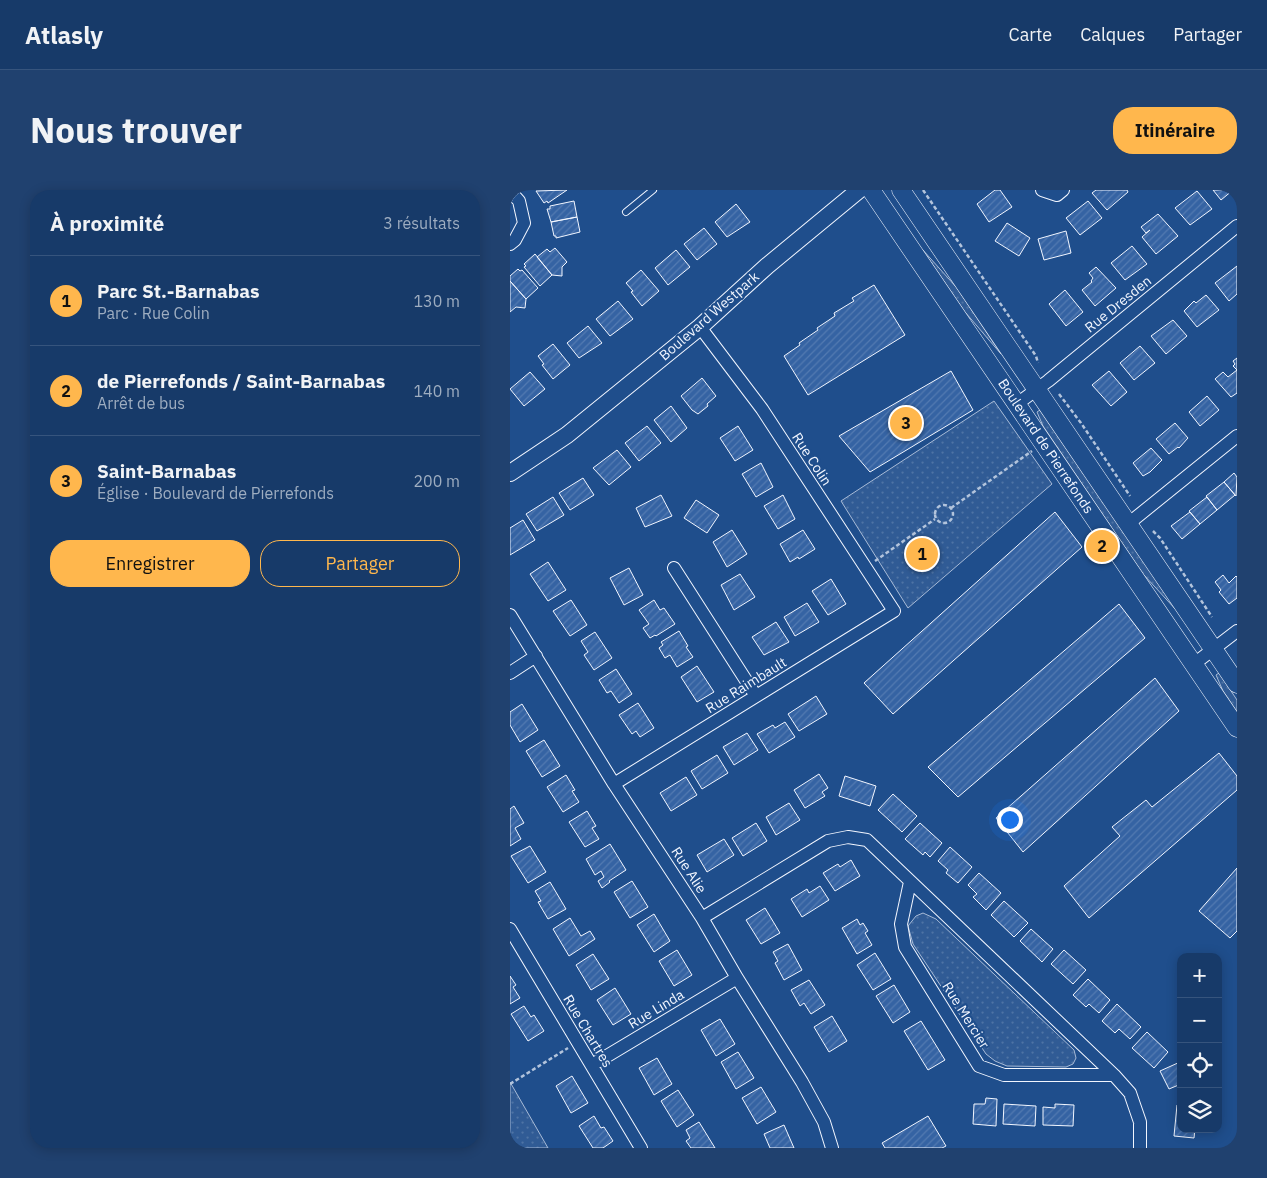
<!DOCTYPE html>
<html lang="fr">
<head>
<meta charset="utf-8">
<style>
  body { margin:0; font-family:"IBM Plex Sans",sans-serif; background:#20416f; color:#f1f3f6 }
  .controls { position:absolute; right:15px; bottom:15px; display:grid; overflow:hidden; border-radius:10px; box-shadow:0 2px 12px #0003 }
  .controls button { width:45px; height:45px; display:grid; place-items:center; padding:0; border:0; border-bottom:1px solid #36547d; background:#173a69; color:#f1f3f6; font:25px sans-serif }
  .you { position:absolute; left:499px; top:629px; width:18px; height:18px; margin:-12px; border:4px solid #fff; border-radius:50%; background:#1a73e8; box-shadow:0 0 0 8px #1a73e833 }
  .badge { display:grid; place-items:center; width:32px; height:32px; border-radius:50%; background:#ffb74d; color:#111; font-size:16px; font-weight:700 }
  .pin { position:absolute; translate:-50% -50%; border:2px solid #fff; box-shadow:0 1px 5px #0006 }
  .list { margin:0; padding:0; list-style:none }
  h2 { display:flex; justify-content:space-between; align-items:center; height:65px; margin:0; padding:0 20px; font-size:21px }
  h2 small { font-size:16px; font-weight:400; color:#9eadc0 }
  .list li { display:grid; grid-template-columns:32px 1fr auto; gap:15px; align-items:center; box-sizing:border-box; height:90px; padding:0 20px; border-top:1px solid #36547d }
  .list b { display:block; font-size:19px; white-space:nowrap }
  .list p { margin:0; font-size:16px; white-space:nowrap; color:#9eadc0 }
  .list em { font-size:16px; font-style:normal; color:#9eadc0 }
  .actions { display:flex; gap:10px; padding:15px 20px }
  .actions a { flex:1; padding:11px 0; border:1px solid #ffb74d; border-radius:20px; text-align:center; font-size:18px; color:#ffb74d }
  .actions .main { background:#ffb74d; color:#111 }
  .icon { flex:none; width:28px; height:28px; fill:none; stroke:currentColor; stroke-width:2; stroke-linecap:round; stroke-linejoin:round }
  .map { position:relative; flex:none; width:727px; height:958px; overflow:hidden; border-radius:20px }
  header { display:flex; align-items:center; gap:30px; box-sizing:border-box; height:70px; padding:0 25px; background:#173a69; border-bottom:1px solid #36547d }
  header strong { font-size:24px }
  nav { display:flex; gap:28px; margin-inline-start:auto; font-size:18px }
  .intro { display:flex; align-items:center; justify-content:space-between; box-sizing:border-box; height:120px; padding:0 30px }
  h1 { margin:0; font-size:35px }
  .button { padding:12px 22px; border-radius:20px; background:#ffb74d; color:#111; font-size:18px; font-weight:700 }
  main { display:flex; gap:30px; padding:0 30px }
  aside { flex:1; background:#173a69; border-radius:20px; box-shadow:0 2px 12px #0003 }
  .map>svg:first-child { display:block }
  .grass { fill:url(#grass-dots); stroke:#a8bbd7 }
  .building { fill:url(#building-hatch); stroke:#f2f6ff }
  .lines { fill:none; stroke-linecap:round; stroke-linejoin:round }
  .service-casing { stroke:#f2f6ff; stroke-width:8 }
  .minor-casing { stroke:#f2f6ff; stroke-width:14 }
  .tertiary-casing { stroke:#f2f6ff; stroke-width:18 }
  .secondary-casing { stroke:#f2f6ff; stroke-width:19 }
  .path { stroke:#b3c4dc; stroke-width:2.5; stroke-dasharray:4 2.5; stroke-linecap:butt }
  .service { stroke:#1f4e8c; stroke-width:6 }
  .minor { stroke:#1f4e8c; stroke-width:12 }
  .tertiary { stroke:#1f4e8c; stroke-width:16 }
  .secondary { stroke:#1f4e8c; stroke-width:18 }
  .labels { text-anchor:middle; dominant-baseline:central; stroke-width:4; stroke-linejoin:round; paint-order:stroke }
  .street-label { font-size:14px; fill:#f2f6ff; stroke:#1f4e8c }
</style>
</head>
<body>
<header>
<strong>Atlasly</strong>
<nav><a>Carte</a><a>Calques</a><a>Partager</a></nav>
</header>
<div class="intro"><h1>Nous trouver</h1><a class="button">Itinéraire</a></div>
<main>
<aside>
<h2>À proximité<small>3 résultats</small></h2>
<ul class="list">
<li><span class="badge">1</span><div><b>Parc St.-Barnabas</b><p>Parc · Rue Colin</p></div><em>130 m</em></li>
<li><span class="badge">2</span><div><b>de Pierrefonds / Saint-Barnabas</b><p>Arrêt de bus</p></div><em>140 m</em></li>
<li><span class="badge">3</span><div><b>Saint-Barnabas</b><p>Église · Boulevard de Pierrefonds</p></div><em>200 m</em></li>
</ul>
<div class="actions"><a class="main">Enregistrer</a><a>Partager</a></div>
</aside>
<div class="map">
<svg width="727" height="958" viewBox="0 0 727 958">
  <defs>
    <pattern id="grass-dots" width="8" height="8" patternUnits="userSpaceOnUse" patternTransform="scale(1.25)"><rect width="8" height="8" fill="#305b95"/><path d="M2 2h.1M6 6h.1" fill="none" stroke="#4e73a5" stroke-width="1.8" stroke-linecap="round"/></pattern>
    <pattern id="building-hatch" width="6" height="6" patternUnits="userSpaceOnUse" patternTransform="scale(1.25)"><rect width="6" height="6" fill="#3563a3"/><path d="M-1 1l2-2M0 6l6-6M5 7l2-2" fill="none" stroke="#537ab1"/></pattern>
  </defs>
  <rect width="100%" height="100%" fill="#1f4e8c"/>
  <path class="grass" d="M412,59L447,98L491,164L455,122Z
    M484,211L542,294L398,418L331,311Z
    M530,220L668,422L633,384L533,236L527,222Z
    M709,483L727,510V522L713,501L706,485Z
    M413,723L426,729L564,860L566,868L563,874L556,877L497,876L485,871L476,864L403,754L398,736L406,726Z
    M0,892L38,958H0Z"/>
  <path class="building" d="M57,0L38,13L37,11L34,13L26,1Z
    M485,0H490L502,17L479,32L467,14Z
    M586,0H617L618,2L597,20L582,3Z
    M703,0H723L711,10Z
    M687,1L702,19L680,35L665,18Z
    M64,11L67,27L41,32L37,19H40V16Z
    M578,11L592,28L570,45L556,28Z
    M226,14L240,32L217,47L205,32Z
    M648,24L668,46L646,64L632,47L640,40L636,43L631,37Z
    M67,27L70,42L46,48V46H44L41,32Z
    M497,33L520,48L509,66L485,51Z
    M194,38L207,54L187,70L174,54Z
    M556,41L561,63L534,70L528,49Z
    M622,56L637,74L615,90L601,73Z
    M45,58L57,72L52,77V86L42,85L27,67L37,59L40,62Z
    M166,60L180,77L158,95L145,78Z
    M25,64L42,85L30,96L14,77L16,76L14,74Z
    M727,76V104L719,111L705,93Z
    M586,77L606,98L585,116L572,100L582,92L581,91L583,88L579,83Z
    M8,79L10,81L12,80L28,98L16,109L0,91V86Z
    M131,80L149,101L132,116L121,102L123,101L116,93Z
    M0,91L16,109L15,118L6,117L0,122Z
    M364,95L395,145L298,205L274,166L290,155L289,153L308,140L307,138L325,126L324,123L344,111L342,108Z
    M555,100L573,122L556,136L539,114Z
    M696,105L709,120L687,137L674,121L684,111L686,113Z
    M108,111L123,129L100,146L86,129Z
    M663,130L677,146L656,164L641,146Z
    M78,136L92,153L69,168L57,153Z
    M43,154L60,175L43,189L32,175L34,174L28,166Z
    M630,156L645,173L624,190L610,173Z
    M727,168V203L721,207L705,189L713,182L718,187L727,180L723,176L725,174L723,171Z
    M441,181L463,220L360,282L329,246Z
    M599,181L617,202L601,216L582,195Z
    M20,182L35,199L14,216L0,199Z
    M192,188L206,206L197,214L198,216L188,224L182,220L171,206Z
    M697,206L709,220L690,236L679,222Z
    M161,216L177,238L161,252L144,230Z
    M665,233L678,248L669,258L668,257L659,264L646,249Z
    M137,236L151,253L129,271L115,253Z
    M228,236L243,260L225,271L210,248Z
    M641,258L652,270L640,282L633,286L623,273Z
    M107,260L121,277L99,295L83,278Z
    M251,273L263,297L246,307L232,284Z
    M724,283L727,287L726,306L714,292Z
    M73,288L84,305L60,320L49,303Z
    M714,292L725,305L707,320L696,306Z
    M151,305L162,326L135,337L126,318Z
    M273,305L285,329L268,339L254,316Z
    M43,307L54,325L27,341L16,324Z
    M697,307L707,320L690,334L679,321Z
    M186,310L209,325L197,343L174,328Z
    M545,322L572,357L383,524L354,493Z
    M680,322L690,334L672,349L661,336Z
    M13,330L25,350L0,365V338Z
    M222,340L237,364L217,377L203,352Z
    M293,340L305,359L289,369L288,367L280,372L270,354Z
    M38,372L56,400L38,411L20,384Z
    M119,378L133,405L114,415L100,388Z
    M230,384L245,407L224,420L211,395Z
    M713,385L719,393L726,386L727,387V408L719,414L709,402L711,400L705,392Z
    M321,389L336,414L318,425L302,401Z
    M61,410L77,435L60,446L43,421Z
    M144,410L150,420L154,418L165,434L146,446L145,445L140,448L133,438L139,434L129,420Z
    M297,413L309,432L285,446L274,427Z
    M609,414L635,448L448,607L418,577Z
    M266,432L279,452L254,465L242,447Z
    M169,441L178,456L176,457L183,467L167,477L160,465L155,468L149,458L153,455L151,452Z
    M85,442L102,468L84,480L74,465L78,462L71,451Z
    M187,476L204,502L187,512L171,487Z
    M106,479L122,504L109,513L101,501L97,503L89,490Z
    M645,488L669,521L513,662L486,628Z
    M306,506L317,524L289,541L278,524Z
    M128,513L144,538L130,547L126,541L122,544L109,525Z
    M12,514L28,540L10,552L0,535V522Z
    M275,532L285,547L259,563L247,544L263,535L265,538Z
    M237,543L248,560L224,575L213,557Z
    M34,550L50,576L32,587L16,561Z
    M709,563L727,586V600L579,728L554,696L610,646L602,637L636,610L642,617Z
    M207,565L218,583L192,599L181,581Z
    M309,584L318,598L312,602L315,606L295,618L284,600Z
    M56,585L65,600L62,601L69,612L53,622L37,597Z
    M335,586L366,596L360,616L329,606Z
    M176,587L187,605L161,621L150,603Z
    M383,604L407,626L392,642L368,620Z
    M279,613L290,630L266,645L256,627Z
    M4,616L14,633L5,638L11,649L0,656V619Z
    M77,621L86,636L82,638L89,649L75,657L59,632Z
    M246,633L257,651L233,666L222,648Z
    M410,633L432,653L420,667L415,662L413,665L395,649Z
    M214,649L224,665L197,682L187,665Z
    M100,654L116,680L99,691L100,692L92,698L88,691L94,687L91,681L85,685L76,669Z
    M20,656L36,682L18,693L1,666Z
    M440,657L462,677L448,693L436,683L438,680L428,671Z
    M341,670L350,686L325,701L313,683L328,674L330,677Z
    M727,678V741L720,748L689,721Z
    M469,683L491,703L476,720L463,707L467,704L458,695Z
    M122,691L138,717L120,728L104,702Z
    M40,692L56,719L38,729L28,712L31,711L25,701Z
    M310,696L319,710L292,727L281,709L297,699L299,703Z
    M494,711L518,733L504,747L481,725Z
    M255,718L270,743L251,754L236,730Z
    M144,724L160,751L144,762L127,735Z
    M60,728L71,746L80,741L85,749L59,766L43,739Z
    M347,729L350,735L353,733L358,741L355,743L362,755L347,764L332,738Z
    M521,739L543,759L532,772L510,751Z
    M278,754L292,780L274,790L265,773L268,771L263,762Z
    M167,760L182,785L164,796L149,771Z
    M554,760L576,780L563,794L541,774Z
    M365,763L381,789L363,800L347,775Z
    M83,764L99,789L81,800L66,775Z
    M0,786L6,795L3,797L10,808L0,814Z
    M578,789L600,810L589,823L579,814L576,817L563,805Z
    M299,790L315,815L301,824L294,813L290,816L281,800Z
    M384,795L400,822L383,833L366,806Z
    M105,798L121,824L103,835L87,810Z
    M607,814L631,837L620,849L609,839L605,843L592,831Z
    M14,816L21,827L24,825L34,841L18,851L1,824Z
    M322,826L337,851L319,862L304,837Z
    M210,829L225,854L206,866L191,840Z
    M411,831L435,870L418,880L394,841Z
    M637,842L658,862L644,878L622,858Z
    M228,862L244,888L226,899L211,872Z
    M147,868L162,894L144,905L129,878Z
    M670,872L671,894L659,899L650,881Z
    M62,886L78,913L61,923L46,896Z
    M251,897L266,922L247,934L232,908Z
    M168,900L184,925L167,937L151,911Z
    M476,908L487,909L486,936L463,934L464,914H475Z
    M494,914L526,916L525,936L493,934Z
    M545,914L564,915L563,936L533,935V917L545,918Z
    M667,915L671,916V939H685L684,948L664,946Z
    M84,926L91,938L94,937L103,951L93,958H83L69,936Z
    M418,926L436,956L432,958H375L372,953Z
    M189,932L205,958H181L176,951L180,948L176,940Z
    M274,935L284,958H260L254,944Z"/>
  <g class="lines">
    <g class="service-casing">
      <path id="service" d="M116,22L143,0"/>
    </g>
    <g class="minor-casing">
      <path id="minor" d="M532,0L547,5L553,0
        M0,1L9,11L14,33L5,50L0,54
        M507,214L538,191L727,36
        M618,334L727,246
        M164,378L246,506
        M0,425L104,594L192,728L227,788L292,892L314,932L322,958
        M684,474L727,441
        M0,483L26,466
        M104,594L384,421L252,219L190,137
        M400,692L391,734L395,757L469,876L494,885H604
        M192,728L318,651L338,647L357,650L604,885L620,903L630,932V958
        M0,739L131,958
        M82,875L227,788"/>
    </g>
    <g class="tertiary-casing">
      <path id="tertiary" d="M0,283L57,245L190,137L257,76L349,0"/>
    </g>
    <g class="secondary-casing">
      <path id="secondary" d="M361,0L727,538
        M391,0L727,494"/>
    </g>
    <path class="path" d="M413,0L526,166L528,173
      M549,204L571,233L620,306
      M425 324a9 9 0 1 1 18 0a9 9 0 1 1-18 0Z
      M441,318L522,261
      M643,341L650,348L702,427
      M365,371L425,329
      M0,894L58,858"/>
    <use href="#service" class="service"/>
    <use href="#minor" class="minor"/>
    <use href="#tertiary" class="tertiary"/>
    <use href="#secondary" class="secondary"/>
  </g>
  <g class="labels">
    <g class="street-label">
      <text transform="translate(608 114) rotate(-39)">Rue Dresden</text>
      <text transform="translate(199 126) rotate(-41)">Boulevard Westpark</text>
      <text transform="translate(536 256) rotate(56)">Boulevard de Pierrefonds</text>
      <text transform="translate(302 269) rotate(57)">Rue Colin</text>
      <text transform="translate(236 495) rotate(-32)">Rue Raimbault</text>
      <text transform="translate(179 680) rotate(57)">Rue Alie</text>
      <text transform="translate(146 819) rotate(-31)">Rue Linda</text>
      <text transform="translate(456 825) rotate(58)">Rue Mercier</text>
      <text transform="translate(78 841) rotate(59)">Rue Chartres</text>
    </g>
  </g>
</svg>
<div class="controls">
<button>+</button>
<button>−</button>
<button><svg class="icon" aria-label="locate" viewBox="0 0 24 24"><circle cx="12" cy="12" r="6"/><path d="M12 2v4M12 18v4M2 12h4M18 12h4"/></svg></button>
<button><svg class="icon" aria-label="layers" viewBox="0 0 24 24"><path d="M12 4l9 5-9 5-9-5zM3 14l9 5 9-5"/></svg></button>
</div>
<div class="you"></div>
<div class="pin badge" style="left:412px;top:364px">1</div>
<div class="pin badge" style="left:592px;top:356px">2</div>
<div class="pin badge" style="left:396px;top:233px">3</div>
</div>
</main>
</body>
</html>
